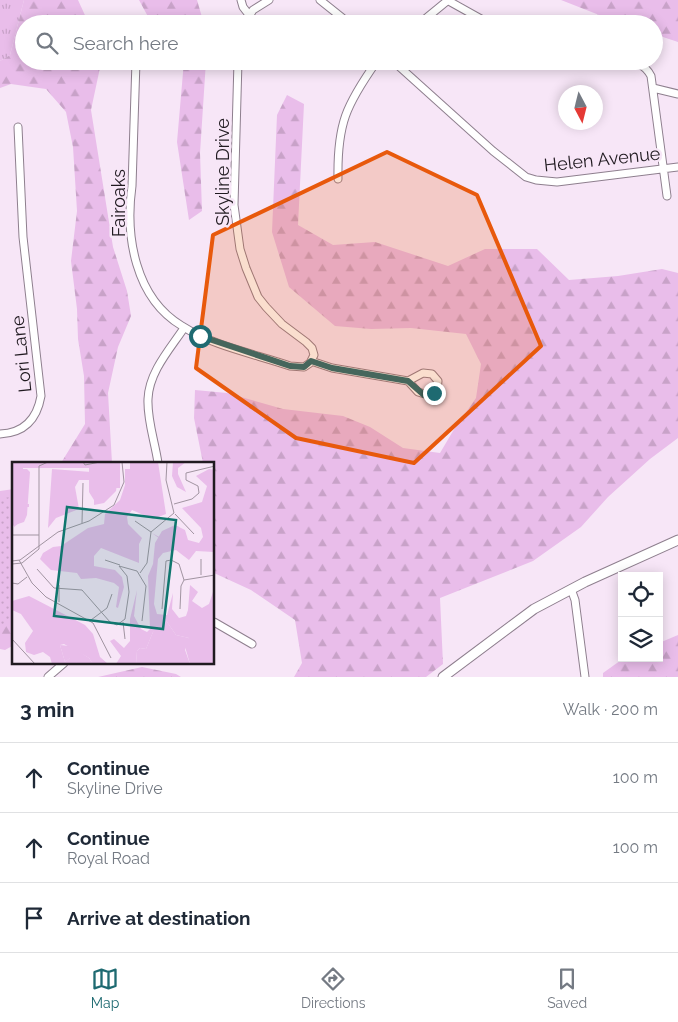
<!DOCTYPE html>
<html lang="en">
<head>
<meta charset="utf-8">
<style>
  body { margin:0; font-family:Raleway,sans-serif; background:#f6f6f7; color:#1f2937 }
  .controls { position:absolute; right:15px; bottom:15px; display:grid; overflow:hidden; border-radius:0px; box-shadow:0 2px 12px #0003 }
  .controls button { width:45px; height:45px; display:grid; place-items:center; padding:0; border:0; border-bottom:1px solid #e0e1e3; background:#fff; color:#1f2937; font:25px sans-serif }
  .compass { position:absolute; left:558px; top:85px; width:45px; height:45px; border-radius:50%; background:#fff; box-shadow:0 2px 12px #0003; rotate:173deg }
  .stop { position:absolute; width:15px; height:15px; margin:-11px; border:4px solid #1e6a71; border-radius:50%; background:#fff }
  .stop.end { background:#1e6a71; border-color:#fff; box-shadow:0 1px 5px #0008 }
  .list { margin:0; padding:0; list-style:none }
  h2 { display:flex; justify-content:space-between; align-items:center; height:65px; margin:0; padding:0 20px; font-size:21px }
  h2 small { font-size:16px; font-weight:400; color:#747a83 }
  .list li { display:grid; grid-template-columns:32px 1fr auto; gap:15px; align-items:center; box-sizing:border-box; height:70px; padding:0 20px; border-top:1px solid #e0e1e3 }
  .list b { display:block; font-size:19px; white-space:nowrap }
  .list p { margin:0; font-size:16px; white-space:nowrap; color:#747a83 }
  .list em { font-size:16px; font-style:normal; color:#747a83 }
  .icon { flex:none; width:28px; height:28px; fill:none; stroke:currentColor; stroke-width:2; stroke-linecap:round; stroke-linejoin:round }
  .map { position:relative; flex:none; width:678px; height:677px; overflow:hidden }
  .search { position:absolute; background:#fff; box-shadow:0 2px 12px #0003; left:15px; right:15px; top:15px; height:55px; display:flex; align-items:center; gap:12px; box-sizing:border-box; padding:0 18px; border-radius:28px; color:#747a83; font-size:19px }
  .sheet { height:275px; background:#fff }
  nav { display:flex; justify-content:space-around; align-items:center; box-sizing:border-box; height:70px; border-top:1px solid #e0e1e3; background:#fff; font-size:14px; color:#747a83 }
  nav a { display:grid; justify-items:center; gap:2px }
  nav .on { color:#1e6a71 }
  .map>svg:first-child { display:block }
  .grass { fill:url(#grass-tufts) }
  .forest { fill:url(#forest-firs) }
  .park { fill:url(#park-dots) }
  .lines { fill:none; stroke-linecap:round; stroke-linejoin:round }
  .minor-casing { stroke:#8e7f8e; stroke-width:9 }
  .tertiary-casing { stroke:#8e7f8e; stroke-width:11 }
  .minor { stroke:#fff; stroke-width:7 }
  .tertiary { stroke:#fff; stroke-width:9 }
  .route { stroke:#1e6a71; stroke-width:6 }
  .marked { fill:#e8590c; fill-opacity:0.2; stroke:#e8590c; stroke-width:4; stroke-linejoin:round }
  .labels { text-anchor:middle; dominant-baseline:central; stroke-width:5; stroke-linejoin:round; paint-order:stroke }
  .street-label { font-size:18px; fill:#201a20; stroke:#f7e6f7 }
  .inset-road { fill:none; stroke:#a194a1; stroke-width:1 }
  .view { fill:#0f766e; fill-opacity:0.15; stroke:#0f766e; stroke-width:2.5 }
  .inset-edge { fill:none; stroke:#201a20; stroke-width:2.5 }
</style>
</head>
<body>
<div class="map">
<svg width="678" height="677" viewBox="0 0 678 677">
  <defs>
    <pattern id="grass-tufts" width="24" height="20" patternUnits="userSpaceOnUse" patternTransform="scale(1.25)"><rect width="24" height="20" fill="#e9bdea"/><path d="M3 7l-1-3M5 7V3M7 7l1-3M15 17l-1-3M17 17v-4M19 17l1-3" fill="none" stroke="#c8a2c8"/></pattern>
    <pattern id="forest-firs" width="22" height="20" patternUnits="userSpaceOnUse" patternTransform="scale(1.25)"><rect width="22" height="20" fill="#e9bdea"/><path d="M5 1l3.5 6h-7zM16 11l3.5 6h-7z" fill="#c8a2c8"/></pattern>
    <pattern id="park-dots" width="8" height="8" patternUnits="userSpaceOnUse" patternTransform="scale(1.25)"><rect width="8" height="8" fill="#e9bdea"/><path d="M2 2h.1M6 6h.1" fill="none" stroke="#c8a2c8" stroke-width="1.8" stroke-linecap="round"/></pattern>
  </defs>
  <rect width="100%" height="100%" fill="#f7e6f7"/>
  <path class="grass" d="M0,0H24L10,55L0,61Z"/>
  <path class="forest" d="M24,0H78L89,24H24V61H101V63L91,110L113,247L127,291L131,316L118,347L108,393L112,463H61L85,424L84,376L78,339L77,309L71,261L77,211L73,147L66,112L46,89L11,84L0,88V61L10,55Z
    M139,0H197L204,24H152Z
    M561,0H678V42L654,34V24H622Z
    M184,61H206L200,153L202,211L189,220L177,142Z
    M287,95L304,104L298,225L333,245L375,242L448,266L485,249H537L569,280L618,276L662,269L678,273V438L650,459L608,497L581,527L533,561L440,598L443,664L426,677H294L302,663L295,620L251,590L214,573V463H203L194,418L195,390L227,393L283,409L343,416L370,427L403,448L440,453L453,431L476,398L481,364L466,334L411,328L371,329L335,326L289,287L272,232L277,115Z
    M14,489V645L5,650L0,649V491Z
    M678,635V677H603V673L624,658H659V643Z
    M142,667L176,674L181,677H98Z"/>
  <path class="park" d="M14,497V617L0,629V498Z"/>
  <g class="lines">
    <g class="minor-casing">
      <path id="minor" d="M241,0L243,7L250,16
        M320,0L350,24
        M447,0L490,24
        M244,24L253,10L269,0
        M419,24L447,1
        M136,61L132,186C125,236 135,298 182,326C213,346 255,354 290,366L304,367L310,363L314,355L312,348L306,342L282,324L266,307L258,297L246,268L240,249L234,205L238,61
        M393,61L493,151L526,177L536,180L557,182L678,167
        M619,61C633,62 644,62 651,76L667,196
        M653,88L678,94
        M338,179C337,124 346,105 377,61
        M311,361L332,368L408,381
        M423,373L432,374L438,381L437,390L428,395L418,392L408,381Z
        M0,434C24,433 37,419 41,396L23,237L18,127
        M158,463C155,442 147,420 148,399C149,372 170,349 184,328
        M571,589L575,600L585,677
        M214,622L252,644
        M48,677L64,663"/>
    </g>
    <g class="tertiary-casing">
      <path id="tertiary" d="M443,677L534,609L585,582L678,540"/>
    </g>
    <use href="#minor" class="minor"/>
    <use href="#tertiary" class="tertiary"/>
  </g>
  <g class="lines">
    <path class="route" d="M200,336L290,366L304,367L311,361L332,368L408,381L424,395L428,396L434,393"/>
  </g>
  <path class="marked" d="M387,152L477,195L541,346L414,463L296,438L196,368L213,235Z"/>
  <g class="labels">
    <g class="street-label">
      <text transform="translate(602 159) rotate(-6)">Helen Avenue</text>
      <text transform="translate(222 172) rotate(-90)">Skyline Drive</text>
      <text transform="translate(118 203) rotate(-90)">Fairoaks</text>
      <text transform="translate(21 354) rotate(-96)">Lori Lane</text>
    </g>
  </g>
  <g transform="translate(12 462)">
    <rect width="202" height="202" fill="#f7e6f7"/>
    <path d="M153,157L164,173L177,176L173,188L178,202H124L125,189L128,186L134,187L141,170ZM48,183L58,184L77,196L81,202H66L58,196L53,200Z" fill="#e9bdea"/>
    <path d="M118,0H146L154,52L141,57L120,48L115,55L116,62L130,76L127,82V101L89,86L82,94V104L103,108L110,115L112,125L106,146L104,145L107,125L102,121L84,116L69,117L65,111L39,108L28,97L31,91L41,85L49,84L76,66L92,62L93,52L108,38L113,23V7H118ZM161,0H174L166,6V12L174,30L165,25L160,14ZM0,7H15L18,10L15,53L12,60L0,64ZM40,7L79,10L105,22L104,29L92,41L82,43V25L77,18H67L63,25L67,47L44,56L36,66ZM197,7L203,8L202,90L184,89L177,98L164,88L151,91L146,97L142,142L145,152L155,153L161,131L160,147L167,156L174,154L176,148L178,123L186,130L180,139L190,146L197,142L202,127V202H178L172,181L177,176L164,173L153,157L146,168L141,170L134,187L128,186L125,189L124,202H104L109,194L98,179L102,177L112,186L118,179V157L125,128L122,154L129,167L135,170L138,167L136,114L141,102L143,81L150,69L163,63L173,68L176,78L187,81L191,75L189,66L170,46L190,40L195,24L184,14ZM17,134L73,163L81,172L88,195L96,202H81L77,196L52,182L48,183L53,200L59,195L66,202H40L38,195L31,190L22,193L14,190L13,181L21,169L9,152L0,148V139Z" fill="#e9bdea"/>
    <path d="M0,0H108V26H93V38H82L77,30V6H11V12H17V21H11V42H17V45H2V56H13L2,65ZM166,64L171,72V87H146L148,77L140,71L149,76ZM157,168L177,202H136L130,191Z" fill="#e9bdea"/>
    <path class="inset-road" d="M71,0L73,3L88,0M162,42L180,37L187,31L186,24L174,18V11L203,4M163,52L182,72M123,59L139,70M70,61L71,21M0,73H27M27,87V4L36,0M7,98L20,121L34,135L81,161L99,196M93,98L108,103M0,99L8,98L46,70L77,59L102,43L112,20L110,0M0,102L10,101L27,87M25,107L42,126L70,128L98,160L105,163L113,157L117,130L115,114L107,104L125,109L134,124L130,159M128,111L135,101L139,70L162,51L154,18L155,0M189,113V97M172,118L203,113M0,121L6,122L15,115M47,123V140M150,147L154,99L159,98L167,102L172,118M168,147L169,124L172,118M79,158L95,146L100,132M111,160L113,177M0,177L23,202"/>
    <path class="view" d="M55,45L164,58L151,167L42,154Z"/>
    <rect width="202" height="202" class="inset-edge"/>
  </g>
</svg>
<div class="controls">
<button><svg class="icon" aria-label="locate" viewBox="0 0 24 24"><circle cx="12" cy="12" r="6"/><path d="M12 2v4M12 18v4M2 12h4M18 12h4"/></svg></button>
<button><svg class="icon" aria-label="layers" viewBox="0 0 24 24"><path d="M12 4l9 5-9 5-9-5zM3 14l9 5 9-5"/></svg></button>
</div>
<svg class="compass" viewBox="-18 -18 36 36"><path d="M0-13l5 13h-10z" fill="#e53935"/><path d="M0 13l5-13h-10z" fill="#747a83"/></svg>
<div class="stop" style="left:200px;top:336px"></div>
<div class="stop end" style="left:434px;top:393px"></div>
<div class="search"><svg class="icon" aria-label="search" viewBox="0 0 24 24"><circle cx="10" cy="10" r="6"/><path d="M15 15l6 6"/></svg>Search here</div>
</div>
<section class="sheet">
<h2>3 min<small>Walk · 200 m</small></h2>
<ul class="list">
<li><svg class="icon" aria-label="ahead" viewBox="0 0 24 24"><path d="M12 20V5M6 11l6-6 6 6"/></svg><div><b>Continue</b><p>Skyline Drive</p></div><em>100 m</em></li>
<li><svg class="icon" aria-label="ahead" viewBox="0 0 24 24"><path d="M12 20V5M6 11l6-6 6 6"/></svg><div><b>Continue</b><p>Royal Road</p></div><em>100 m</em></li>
<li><svg class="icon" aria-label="arrive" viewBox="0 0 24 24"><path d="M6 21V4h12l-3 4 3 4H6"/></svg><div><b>Arrive at destination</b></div></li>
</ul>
</section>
<nav>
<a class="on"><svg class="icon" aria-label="map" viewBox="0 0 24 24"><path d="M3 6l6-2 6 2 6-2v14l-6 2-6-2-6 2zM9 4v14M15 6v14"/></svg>Map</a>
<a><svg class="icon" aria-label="directions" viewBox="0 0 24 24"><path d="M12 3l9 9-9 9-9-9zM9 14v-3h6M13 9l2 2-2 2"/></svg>Directions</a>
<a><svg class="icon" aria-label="saved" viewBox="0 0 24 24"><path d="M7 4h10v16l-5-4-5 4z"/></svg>Saved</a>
</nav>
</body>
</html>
